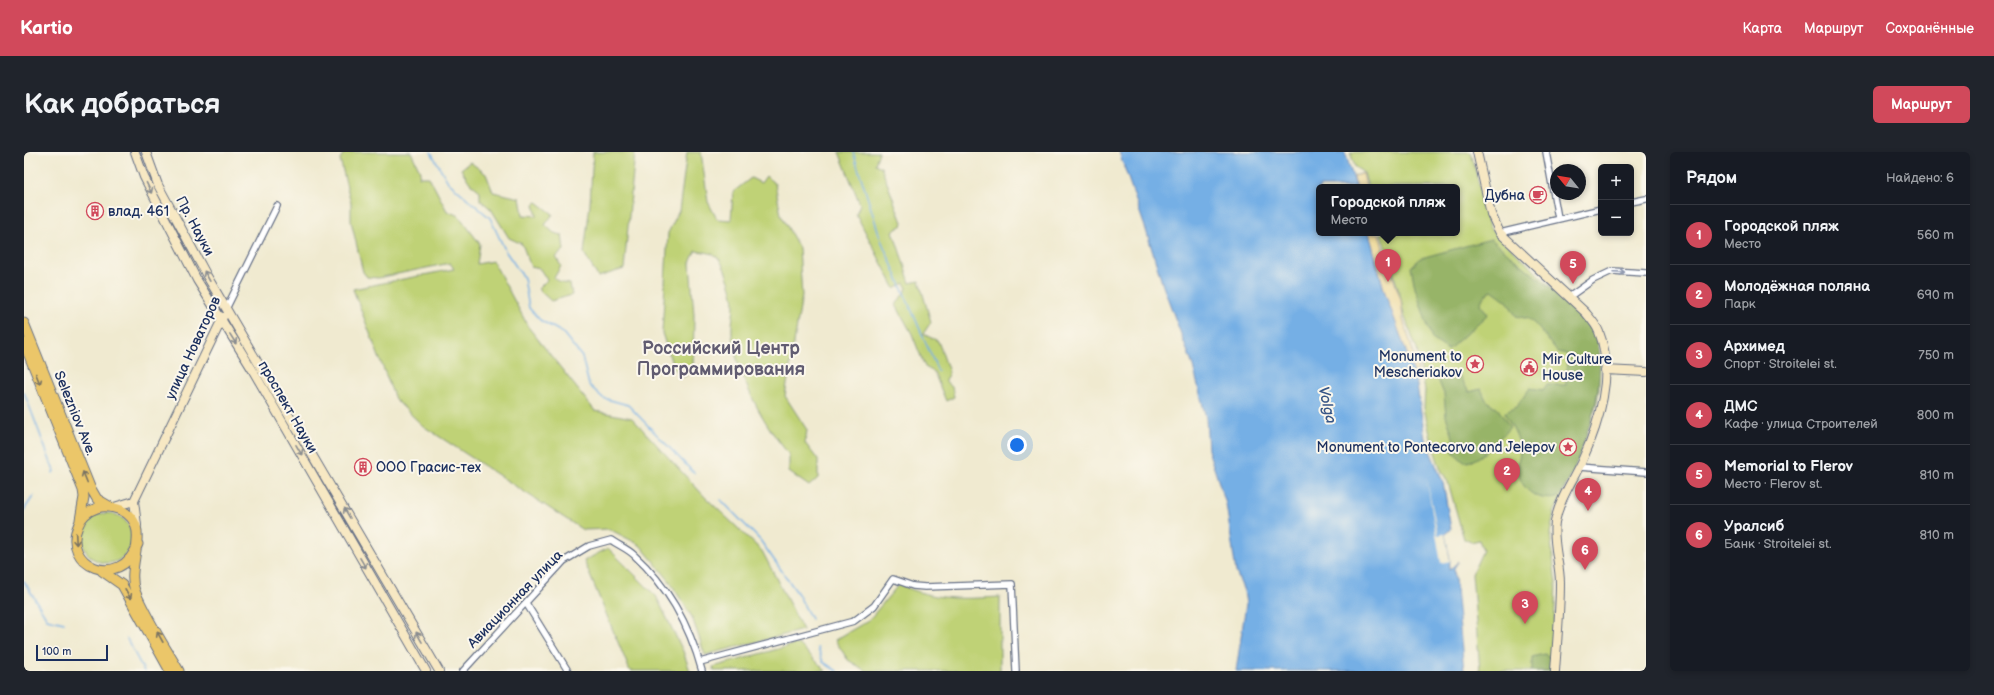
<!DOCTYPE html>
<html lang="ru">
<head>
<meta charset="utf-8">
<style>
  body { margin:0; font-family:"Balsamiq Sans",sans-serif; background:#20242c; color:#f1f3f6 }
  .controls { position:absolute; right:12px; top:12px; display:grid; overflow:hidden; border-radius:6px; box-shadow:0 2px 6px #0003 }
  .controls button { width:36px; height:36px; display:grid; place-items:center; padding:0; border:0; border-bottom:1px solid #363941; background:#171b24; color:#f1f3f6; font:20px sans-serif }
  .compass { position:absolute; left:1526px; top:12px; width:36px; height:36px; border-radius:50%; background:#171b24; box-shadow:0 2px 6px #0003; rotate:300deg }
  .scale { position:absolute; left:12px; bottom:10px; width:72px; box-sizing:border-box; padding-left:4px; border:2px solid #1b2f5e; border-top:0; font-size:11px; line-height:14px; white-space:nowrap; color:#1b2f5e; -webkit-text-stroke:3px #fbf7ec; paint-order:stroke }
  .you { position:absolute; left:993px; top:293px; width:14px; height:14px; margin:-10px; border:3px solid #fff; border-radius:50%; background:#1a73e8; box-shadow:0 0 0 6px #1a73e833 }
  .badge { display:grid; place-items:center; width:26px; height:26px; border-radius:50%; background:#d1495b; color:#fff; font-size:13px; font-weight:700 }
  .pin { position:absolute; translate:-50% -33px; filter:drop-shadow(0 1px 2px #0008) }
  .pin::after { content:''; position:absolute; top:21px; width:14px; height:12px; background:inherit; clip-path:polygon(0 0,100% 0,50% 100%) }
  .popup { position:absolute; left:1292px; top:32px; width:144px; height:52px; box-sizing:border-box; display:grid; place-content:center; border-radius:6px; background:#171b24; filter:drop-shadow(0 1px 3px #0005); font-size:13px; white-space:nowrap; color:#9ea1a6 }
  .popup b { font-size:15px; color:#f1f3f6 }
  .popup::after { content:''; position:absolute; left:50%; top:100%; margin-left:-8px; border:8px solid transparent; border-top-color:#171b24 }
  .list { margin:0; padding:0; list-style:none }
  h2 { display:flex; justify-content:space-between; align-items:center; height:52px; margin:0; padding:0 16px; font-size:17px }
  h2 small { font-size:13px; font-weight:400; color:#9ea1a6 }
  .list li { display:grid; grid-template-columns:26px 1fr auto; gap:12px; align-items:center; box-sizing:border-box; height:60px; padding:0 16px; border-top:1px solid #363941 }
  .list b { display:block; font-size:15px; white-space:nowrap }
  .list p { margin:0; font-size:13px; white-space:nowrap; color:#9ea1a6 }
  .list em { font-size:13px; font-style:normal; color:#9ea1a6 }
  .map { position:relative; flex:none; width:1622px; height:519px; overflow:hidden; border-radius:6px }
  header { display:flex; align-items:center; gap:24px; box-sizing:border-box; height:56px; padding:0 20px; background:#d1495b; color:#fff }
  header strong { font-size:19px }
  nav { display:flex; gap:22px; margin-inline-start:auto; font-size:14px }
  .intro { display:flex; align-items:center; justify-content:space-between; box-sizing:border-box; height:96px; padding:0 24px }
  h1 { margin:0; font-size:28px }
  .button { padding:10px 18px; border-radius:6px; background:#d1495b; color:#fff; font-size:14px; font-weight:700 }
  main { display:flex; gap:24px; padding:0 24px }
  aside { flex:1; background:#171b24; border-radius:6px; box-shadow:0 2px 6px #0003 }
  .map>svg:first-child { display:block }
  .green { fill:#bfd276; stroke:#6d806a }
  .forest { fill:#97b467; stroke:#597262 }
  .sand { fill:#eeda9e; stroke:#84847e }
  .water { fill:#74afe5; stroke:#486fa2 }
  .pier { fill:#f0ead0 }
  .lines { fill:none; stroke-linecap:round; stroke-linejoin:round }
  .stream { stroke:#74afe5; stroke-width:1.5 }
  .street-casing { stroke:#667086; stroke-width:8 }
  .secondary-casing { stroke:#667086; stroke-width:10 }
  .primary-casing { stroke:#667086; stroke-width:11 }
  .street { stroke:#fff; stroke-width:5.5 }
  .secondary { stroke:#f7e8c3; stroke-width:8 }
  .primary { stroke:#ebc669; stroke-width:9 }
  .oneway { stroke:#898c90 }
  .oneway2 { stroke:#8d97ae }
  .oneway3 { stroke:#797363 }
  .labels { text-anchor:middle; dominant-baseline:central; stroke-width:4; stroke-linejoin:round; paint-order:stroke }
  .poi-label { font-size:14px; fill:#1b2f5e; stroke:#fbf7ec; text-anchor:end }
  .street-label { font-size:14px; fill:#1b2f5e; stroke:#fbf7ec }
  .water-label { font-size:15px; font-style:italic; fill:#365586; stroke:#fbf7ec }
  .district-label { font-size:18px; font-weight:bold; fill:#615c71; stroke:#fbf7ec }
</style>
</head>
<body>
<header>
<strong>Kartio</strong>
<nav><a>Карта</a><a>Маршрут</a><a>Сохранённые</a></nav>
</header>
<div class="intro"><h1>Как добраться</h1><a class="button">Маршрут</a></div>
<main>
<div class="map">
<svg width="1622" height="519" viewBox="0 0 1622 519">
  <rect width="100%" height="100%" fill="#fbf7ec"/>
  <filter id="ink" filterUnits="userSpaceOnUse"><feTurbulence type="fractalNoise" baseFrequency=".025" numOctaves="2"/><feDisplacementMap in="SourceGraphic" scale="8" xChannelSelector="R" yChannelSelector="G"/><feConvolveMatrix kernelMatrix="1 2 1 2 8 2 1 2 1" color-interpolation-filters="sRGB"/></filter>
  <filter id="wash" filterUnits="userSpaceOnUse"><feTurbulence type="fractalNoise" baseFrequency=".012" numOctaves="4" result="noise"/><feDisplacementMap in="SourceGraphic" scale="16" xChannelSelector="R" yChannelSelector="G"/><feGaussianBlur stdDeviation="0.9" result="paint"/><feColorMatrix in="noise" values="0 0 0 0 0 0 0 0 0 0 0 0 0 0 0 0 0 1.4 0 .05"/><feComposite in="paint" operator="in"/></filter>
  <g filter="url(#wash)">
    <rect width="100%" height="100%" fill="#f0ead0"/>
    <path class="green" d="M327,0H387L396,19L395,25H405L423,59L435,64L456,92L453,112L469,109L505,176L571,259L608,266L681,345L738,399L779,478L681,503L668,465L644,427L616,393L585,377L559,378L399,274L371,247L329,137L430,117L426,111L354,126L343,125L339,120L327,69V51L316,7L319,2Z
      M569,0H611L600,117L574,125L560,101L566,52Z
      M663,0H677L684,50L693,67L707,68L709,40L727,26L737,31L742,24L751,32L757,63L775,96L778,144L761,244L783,278L781,291L794,308V326L785,334L765,320V302C739,273 712,221 708,182C707,172 710,161 710,151C710,143 702,118 697,110C692,100 681,100 671,99L666,111L670,163L669,219L659,225L649,215L638,181L644,81L655,59Z
      M815,0H855L851,12L857,15L879,73L869,79L886,131L895,129L907,170L899,182L914,189L925,220L921,229L928,235L930,245L922,249L910,220L901,215L888,182L872,153L883,136L880,131L871,137L832,62L836,52Z
      M1326,0H1447L1465,75L1565,171L1573,190L1575,236L1573,250L1555,305L1530,361L1526,382L1532,431L1528,519H1456L1448,422L1459,398L1455,388L1447,390L1440,387L1424,330L1416,316L1408,291L1400,256L1401,238L1393,198L1380,163L1376,143L1357,81H1433V35H1344L1340,21L1331,15Z
      M446,10L462,22L469,40L496,46L499,63L513,64L510,52L513,50L529,62L521,73L530,81L538,83L540,98L532,105L537,114L530,126L538,131L546,132L548,143L527,149L514,137L523,128L516,117L507,115L498,92L485,86L467,57L456,48V39L446,31L437,17Z
      M58 386a25 25 0 1 1 50 0a25 25 0 1 1-50 0Z
      M584,396L632,444L659,499L666,519H606L560,409Z
      M875,432C909,449 940,447 976,445V519H842L824,508L811,488L845,468Z
      M772,492L776,493L802,519H690L689,515Z"/>
    <path class="forest" d="M1467,87C1487,104 1507,121 1528,137C1542,149 1560,161 1569,177C1583,202 1573,252 1564,278C1556,301 1549,328 1533,346C1512,350 1494,336 1494,314C1494,308 1496,303 1496,298C1495,284 1487,273 1480,261L1492,255L1506,236L1520,238L1523,233H1542L1543,202L1533,200L1513,174L1505,167L1492,164L1483,149L1468,138L1460,144L1456,152L1464,162L1424,198L1408,187L1391,136L1387,115L1397,106Z
      M1411,220H1433L1445,240L1457,237L1462,248L1474,257L1486,275C1475,287 1456,311 1440,310L1429,300V285L1422,264L1420,242Z
      M1520,502L1529,506L1528,519H1508V505Z"/>
    <path class="sand" d="M1339,21L1342,35H1332L1330,24Z
      M1345,81H1355L1359,96V102L1368,122L1377,148L1379,167L1394,215L1392,227L1360,138Z"/>
    <path class="water" d="M1095,0H1321L1332,35H1295V81H1345L1360,138L1392,227L1401,287L1419,330L1427,377L1421,382L1426,409L1425,418L1434,410L1430,416L1440,519H1212L1222,452L1220,439L1212,420L1202,352L1184,298L1182,266L1169,214L1139,134L1122,78Z"/>
    <path class="pier" d="M1402,324L1414,383L1421,382L1426,409L1417,411Z"/>
    <g class="lines">
      <path class="stream" d="M407,0L424,30L466,66L482,100L500,126L505,156L516,168L539,181L558,205L565,233L579,246L604,253L670,321
        M829,0L857,88L914,219
        M0,240L30,319L29,321
        M697,348L736,388L774,442L787,467
        M0,358L10,343
        M0,429L23,467L40,471
        M103,487L120,519
        M794,496L799,510L813,519"/>
    </g>
  </g>
  <g filter="url(#ink)">
    <g class="lines">
      <g class="street-casing">
        <path id="street" d="M1522,0L1534,66
          M1607,50L1622,47
          M1476,81L1577,57
          M1545,145L1569,128L1588,119L1622,121
          M202,157L253,54
          M1555,315L1622,320
          M502,451L544,519
          M676,510L830,469L850,454L869,427L889,434L901,435L988,432L992,519
          M439,519L540,409L565,394L587,388C594,393 604,397 610,403C644,434 666,475 678,519"/>
      </g>
      <g class="secondary-casing">
        <path id="secondary" d="M111,0L120,25L173,128L228,217L402,519
          M122,0L134,33L183,124L415,519
          M1453,0L1467,62L1476,81L1561,160C1566,166 1572,172 1575,180C1591,220 1575,272 1558,309C1548,330 1535,348 1531,370C1528,391 1536,411 1536,431C1536,460 1533,490 1531,519
          M1581,218L1622,220
          M90,355L110,349
          M113,373L110,349L199,165"/>
      </g>
      <g class="primary-casing">
        <path id="primary" d="M0,171L66,335L73,347L85,354
          M0,191L59,338L60,345L56,368
          M114,392C96,440 37,413 54,374C57,365 64,359 73,356C81,353 89,355 97,358C130,374 101,412 111,439C122,466 140,493 155,519
          M78,419L98,433L146,519"/>
      </g>
      <use href="#street" class="street"/>
      <use href="#secondary" class="secondary"/>
      <use href="#primary" class="primary"/>
    </g>
    <defs><path id="oneway-shaft" d="M-6 0H5M1.5-3L5.5 0L1.5 3" fill="none" stroke-width="1.6" stroke-linecap="round" stroke-linejoin="round"/></defs>
    <g class="oneway">
      <use href="#oneway-shaft" transform="translate(125 36) rotate(64)"/>
      <use href="#oneway-shaft" transform="translate(183 124) rotate(-119)"/>
      <use href="#oneway-shaft" transform="translate(209 187) rotate(58)"/>
      <use href="#oneway-shaft" transform="translate(275 298) rotate(60)"/>
      <use href="#oneway-shaft" transform="translate(323 361) rotate(-120)"/>
      <use href="#oneway-shaft" transform="translate(339 411) rotate(60)"/>
      <use href="#oneway-shaft" transform="translate(395 485) rotate(-120)"/>
    </g>
    <use class="oneway2" href="#oneway-shaft" transform="translate(1595 120) rotate(2)"/>
    <g class="oneway3">
      <use href="#oneway-shaft" transform="translate(14 227) rotate(68)"/>
      <use href="#oneway-shaft" transform="translate(61 325) rotate(-112)"/>
      <use href="#oneway-shaft" transform="translate(52 387) rotate(87)"/>
      <use href="#oneway-shaft" transform="translate(104 442) rotate(61)"/>
      <use href="#oneway-shaft" transform="translate(136 485) rotate(-119)"/>
    </g>
  </g>
  <defs>
    <g id="cafe-ring" transform="scale(0.9)"><circle r="9.5" fill="#fbf7ec" stroke="#d1495b" stroke-width="1.5"/><path d="M-5.5-4.5H6V0H3Q3 3.5 0 3.5H-2.5Q-5.5 3.5-5.5 0ZM3-3.2v2h1.7v-2ZM-6 4.5H4V6H-6Z" fill="#d1495b"/></g>
    <g id="building-ring" transform="scale(0.9)"><circle r="9.5" fill="#fbf7ec" stroke="#d1495b" stroke-width="1.5"/><path d="M-4-6H4V6H1V3H-1V6H-4ZM-2.5-4.3h1.7v1.8h-1.7ZM.8-4.3h1.7v1.8H.8ZM-2.5-1h1.7V.8h-1.7ZM.8-1h1.7V.8H.8Z" fill="#d1495b"/></g>
    <g id="sight-ring" transform="scale(0.9)"><circle r="9.5" fill="#fbf7ec" stroke="#d1495b" stroke-width="1.5"/><path d="M0-6L1.8-2.2L6-1.7L2.9 1.2L3.7 5.4L0 3.3L-3.7 5.4L-2.9 1.2L-6-1.7L-1.8-2.2Z" fill="#d1495b"/></g>
    <g id="civic-ring" transform="scale(0.9)"><circle r="9.5" fill="#fbf7ec" stroke="#d1495b" stroke-width="1.5"/><path d="M-.6-6.5H3V-4.5H.6V-3L4-1V1h2V6H-6V1h2V-1L-.6-3ZM-1.2 2.5V6h2.4V2.5Z" fill="#d1495b"/></g>
  </defs>
  <g fill-rule="evenodd">
    <use href="#cafe-ring" x="1514" y="43"/>
    <use href="#building-ring" x="71" y="59"/>
    <use href="#sight-ring" x="1451" y="212"/>
    <use href="#civic-ring" x="1505" y="215"/>
    <use href="#sight-ring" x="1544" y="295"/>
    <use href="#building-ring" x="339" y="315"/>
  </g>
  <g class="labels">
    <g class="poi-label">
      <text x="1501" y="43">Дубна</text>
      <text x="84" y="59" text-anchor="start">влад. 461</text>
      <text x="1438" y="204">Monument to<tspan x="1438" dy="16">Mescheriakov</tspan></text>
      <text x="1518" y="207" text-anchor="start">Mir Culture<tspan x="1518" dy="16">House</tspan></text>
      <text x="1531" y="295">Monument to Pontecorvo and Jelepov</text>
      <text x="352" y="315" text-anchor="start">ООО Грасис-тех</text>
    </g>
    <g class="street-label">
      <text transform="translate(171 74) rotate(62)">Пр. Науки</text>
      <text transform="translate(169 196) rotate(-65)">улица Новаторов</text>
      <text transform="translate(264 255) rotate(60)">проспект Науки</text>
      <text transform="translate(51 261) rotate(68)">Selezniov Ave.</text>
      <text transform="translate(491 447) rotate(-46)">Авиационная улица</text>
    </g>
    <g class="water-label">
      <text transform="translate(1303 253) rotate(77)">Volga</text>
    </g>
    <g class="district-label">
      <text x="697" y="196">Российский Центр<tspan x="697" dy="21">Программирования</tspan></text>
    </g>
  </g>
</svg>
<div class="controls">
<button>+</button>
<button>−</button>
</div>
<svg class="compass" viewBox="-18 -18 36 36"><path d="M0-13l5 13h-10z" fill="#e53935"/><path d="M0 13l5-13h-10z" fill="#9ea1a6"/></svg>
<div class="scale">100 m</div>
<div class="you"></div>
<div class="pin badge" style="left:1364px;top:130px">1</div>
<div class="popup"><b>Городской пляж</b>Место</div>
<div class="pin badge" style="left:1483px;top:339px">2</div>
<div class="pin badge" style="left:1501px;top:472px">3</div>
<div class="pin badge" style="left:1564px;top:359px">4</div>
<div class="pin badge" style="left:1549px;top:132px">5</div>
<div class="pin badge" style="left:1561px;top:418px">6</div>
</div>
<aside>
<h2>Рядом<small>Найдено: 6</small></h2>
<ul class="list">
<li><span class="badge">1</span><div><b>Городской пляж</b><p>Место</p></div><em>560 m</em></li>
<li><span class="badge">2</span><div><b>Молодёжная поляна</b><p>Парк</p></div><em>690 m</em></li>
<li><span class="badge">3</span><div><b>Архимед</b><p>Спорт · Stroitelei st.</p></div><em>750 m</em></li>
<li><span class="badge">4</span><div><b>ДМС</b><p>Кафе · улица Строителей</p></div><em>800 m</em></li>
<li><span class="badge">5</span><div><b>Memorial to Flerov</b><p>Место · Flerov st.</p></div><em>810 m</em></li>
<li><span class="badge">6</span><div><b>Уралсиб</b><p>Банк · Stroitelei st.</p></div><em>810 m</em></li>
</ul>
</aside>
</main>
</body>
</html>
